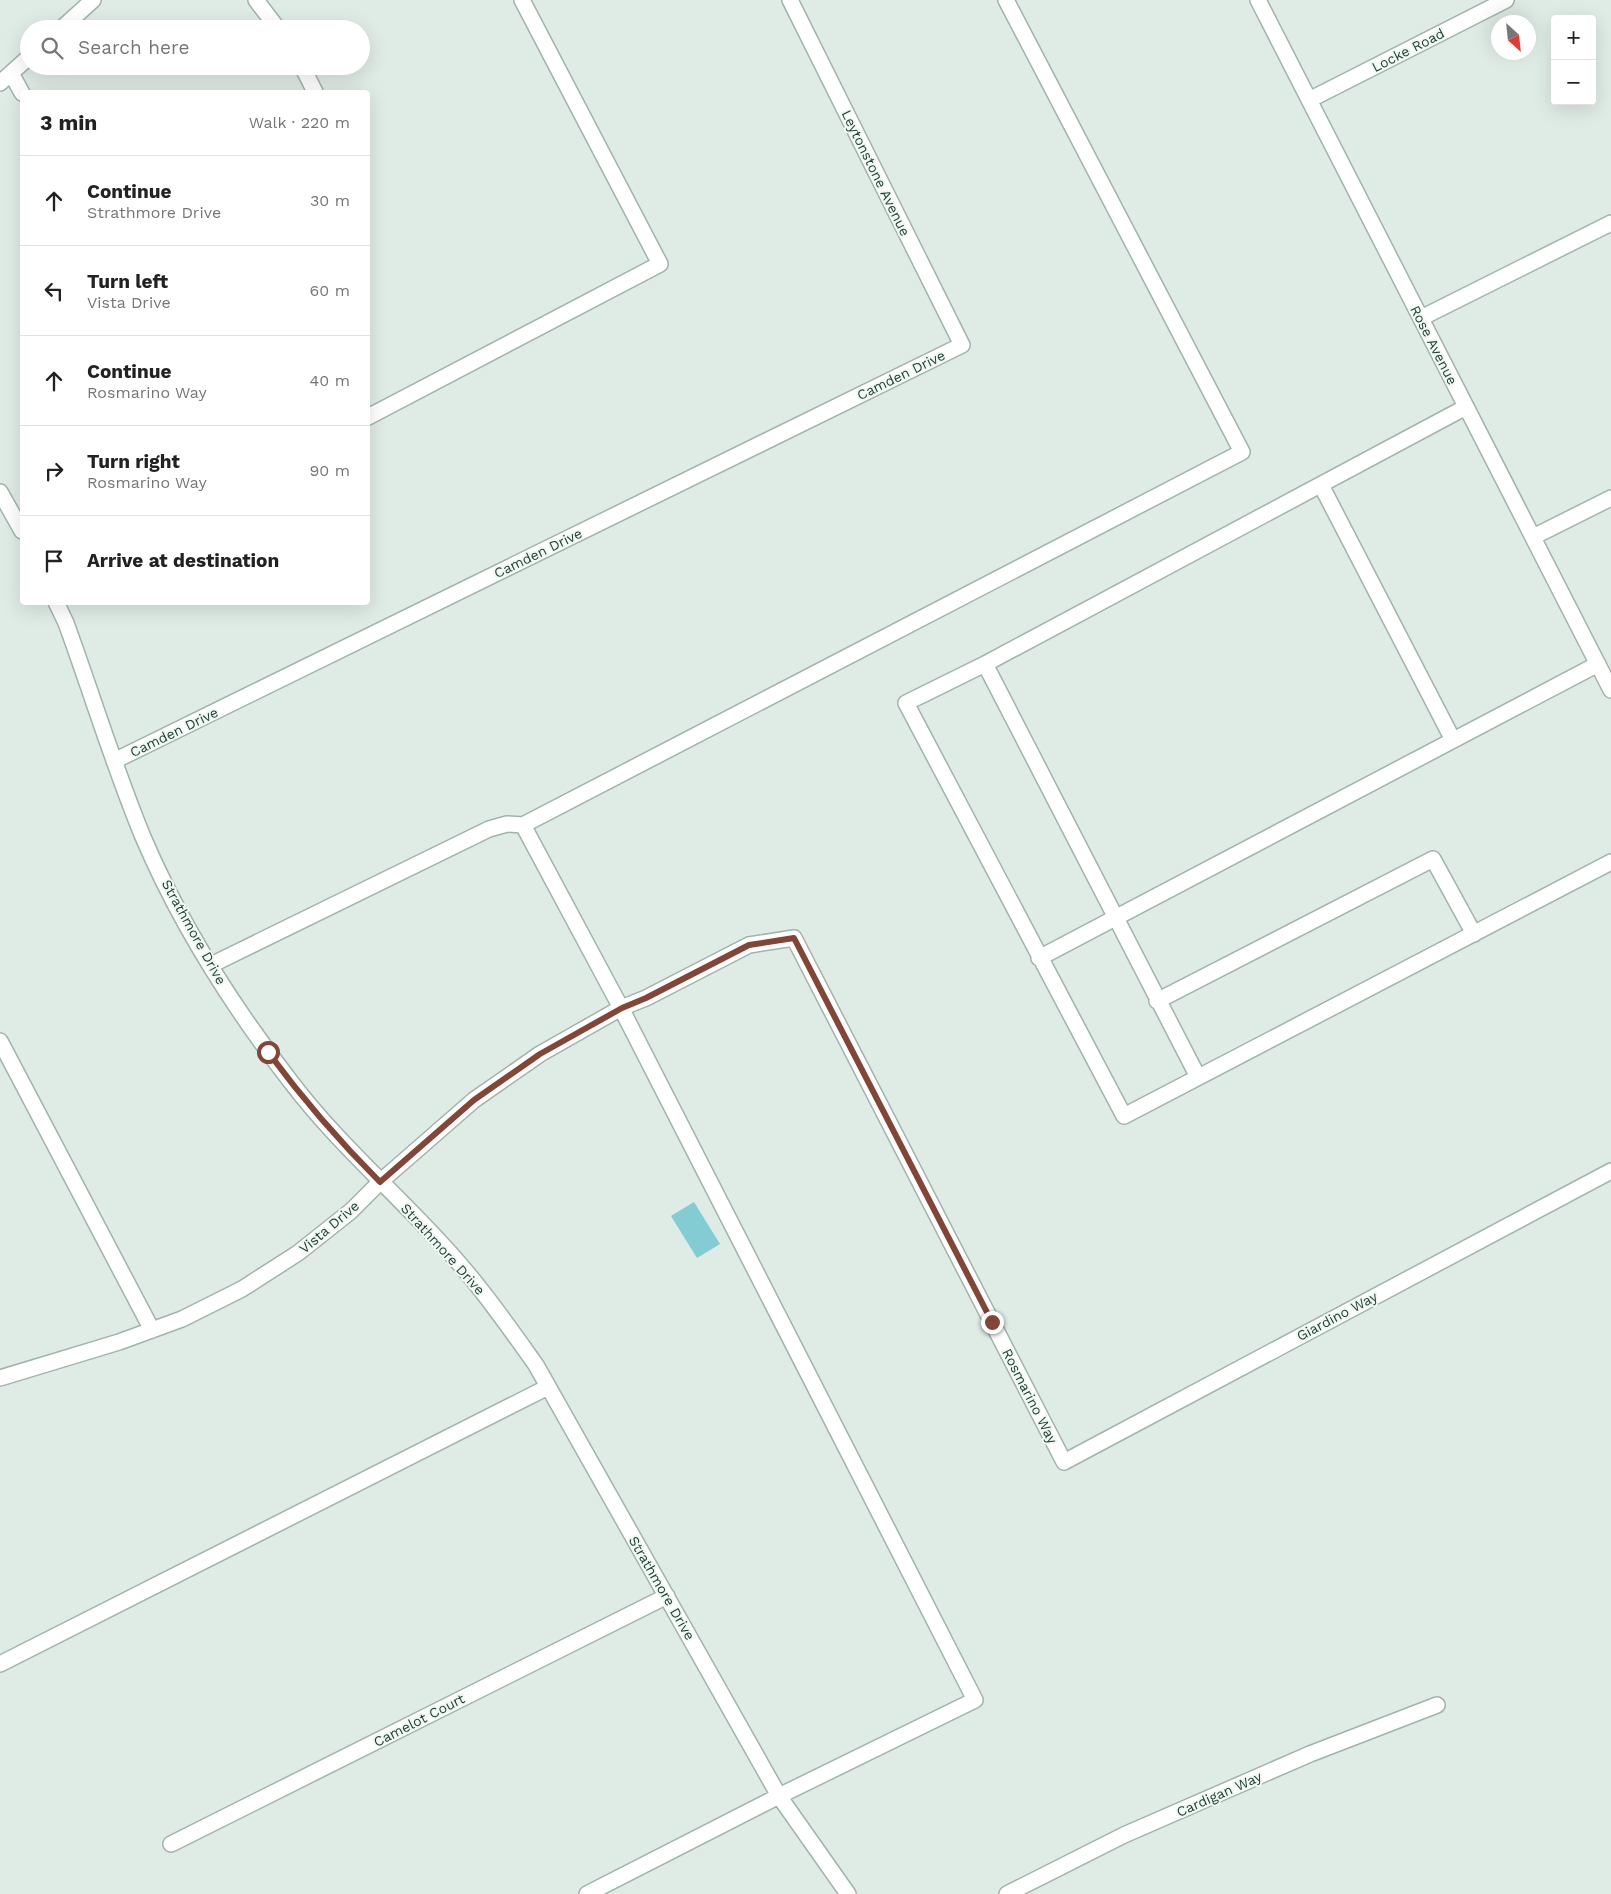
<!DOCTYPE html>
<html lang="en">
<head>
<meta charset="utf-8">
<style>
  body { margin:0; font-family:"Work Sans",sans-serif; background:#f6f6f6; color:#222 }
  .controls { position:absolute; right:15px; top:15px; display:grid; overflow:hidden; border-radius:5px; box-shadow:0 5px 20px #0002 }
  .controls button { width:45px; height:45px; display:grid; place-items:center; padding:0; border:0; border-bottom:1px solid #e0e0e0; background:#fff; color:#222; font:25px sans-serif }
  .compass { position:absolute; left:1491px; top:15px; width:45px; height:45px; border-radius:50%; background:#fff; box-shadow:0 5px 20px #0002; rotate:153deg }
  .stop { position:absolute; width:15px; height:15px; margin:-11px; border:4px solid #834536; border-radius:50%; background:#fff }
  .stop.end { background:#834536; border-color:#fff; box-shadow:0 1px 5px #0008 }
  .list { margin:0; padding:0; list-style:none }
  h2 { display:flex; justify-content:space-between; align-items:center; height:65px; margin:0; padding:0 20px; font-size:21px }
  h2 small { font-size:16px; font-weight:400; color:#767676 }
  .list li { display:grid; grid-template-columns:32px 1fr auto; gap:15px; align-items:center; box-sizing:border-box; height:90px; padding:0 20px; border-top:1px solid #e0e0e0 }
  .list b { display:block; font-size:19px; white-space:nowrap }
  .list p { margin:0; font-size:16px; white-space:nowrap; color:#767676 }
  .list em { font-size:16px; font-style:normal; color:#767676 }
  .icon { flex:none; width:28px; height:28px; fill:none; stroke:currentColor; stroke-width:2; stroke-linecap:round; stroke-linejoin:round }
  .map { position:relative; flex:none; width:1611px; height:1894px; overflow:hidden }
  .search { position:absolute; background:#fff; box-shadow:0 5px 20px #0002; left:20px; top:20px; width:350px; height:55px; display:flex; align-items:center; gap:12px; box-sizing:border-box; padding:0 18px; border-radius:28px; color:#767676; font-size:19px }
  .panel { position:absolute; background:#fff; box-shadow:0 5px 20px #0002; left:20px; top:90px; width:350px; height:515px; border-radius:5px }
  .map>svg:first-child { display:block }
  .water { fill:#83ccd4 }
  .lines { fill:none; stroke-linecap:round; stroke-linejoin:round }
  .minor-casing { stroke:#a2b3ac; stroke-width:18 }
  .minor { stroke:#fff; stroke-width:15 }
  .route { stroke:#834536; stroke-width:6 }
  .labels { text-anchor:middle; dominant-baseline:central; stroke-width:4; stroke-linejoin:round; paint-order:stroke }
  .street-label { font-size:14px; fill:#1f3c33; stroke:#f0f8f3 }
</style>
</head>
<body>
<div class="map">
<svg width="1611" height="1894" viewBox="0 0 1611 1894">
  <rect width="100%" height="100%" fill="#dfebe5"/>
  <path class="water" d="M694,1202L720,1244L697,1258L671,1216Z"/>
  <g class="lines">
    <g class="minor-casing">
      <path id="minor" d="M256,0L278,29
        M1258,0L1611,690
        M61,29L93,0
        M302,66L315,92
        M11,73L22,93
        M0,83L29,57
        M1309,100L1506,0
        M1421,318L1611,223
        M1466,407L985,664L906,703L1124,1116L1611,862
        M368,417L660,264L522,0
        M1321,485L1453,740
        M0,492L22,531
        M1533,537L1611,498
        M56,602L66,623C92,694 114,767 143,837C180,924 233,1007 291,1082C335,1140 390,1188 440,1242C476,1280 506,1323 536,1365L779,1796L848,1894
        M985,664L1198,1077
        M114,761L962,345L790,0
        M1039,958L1598,664
        M211,965L489,829L507,824L523,825
        M1157,1001L1433,859L1474,934
        M0,1041L152,1330
        M0,1378L119,1342L182,1319L242,1289L298,1253L351,1211L380,1182L474,1100L540,1054L621,1008L646,998L749,945L794,938L1064,1462L1611,1171
        M0,1664L548,1387
        M171,1844L667,1596
        M587,1894L779,1796L975,1700L621,1008L523,825L1242,452L1006,0
        M1007,1894L1124,1835L1310,1754L1437,1705"/>
    </g>
    <use href="#minor" class="minor"/>
  </g>
  <g class="lines">
    <path class="route" d="M268,1052C302,1098 340,1142 380,1182L474,1100L540,1054L622,1008L646,998L749,945L794,938L992,1322"/>
  </g>
  <g class="labels">
    <g class="street-label">
      <text transform="translate(1408 50) rotate(-27)">Locke Road</text>
      <text transform="translate(876 173) rotate(64)">Leytonstone Avenue</text>
      <text transform="translate(1434 345) rotate(63)">Rose Avenue</text>
      <text transform="translate(901 375) rotate(-26)">Camden Drive</text>
      <text transform="translate(538 553) rotate(-26)">Camden Drive</text>
      <text transform="translate(174 732) rotate(-26)">Camden Drive</text>
      <text transform="translate(194 932) rotate(61)">Strathmore Drive</text>
      <text transform="translate(329 1227) rotate(-40)">Vista Drive</text>
      <text transform="translate(443 1249) rotate(48)">Strathmore Drive</text>
      <text transform="translate(1337 1316) rotate(-28)">Giardino Way</text>
      <text transform="translate(1030 1396) rotate(63)">Rosmarino Way</text>
      <text transform="translate(662 1588) rotate(60)">Strathmore Drive</text>
      <text transform="translate(419 1720) rotate(-27)">Camelot Court</text>
      <text transform="translate(1219 1794) rotate(-24)">Cardigan Way</text>
    </g>
  </g>
</svg>
<div class="controls">
<button>+</button>
<button>−</button>
</div>
<svg class="compass" viewBox="-18 -18 36 36"><path d="M0-13l5 13h-10z" fill="#e53935"/><path d="M0 13l5-13h-10z" fill="#767676"/></svg>
<div class="stop" style="left:268px;top:1052px"></div>
<div class="stop end" style="left:992px;top:1322px"></div>
<div class="search"><svg class="icon" aria-label="search" viewBox="0 0 24 24"><circle cx="10" cy="10" r="6"/><path d="M15 15l6 6"/></svg>Search here</div>
<section class="panel">
<h2>3 min<small>Walk · 220 m</small></h2>
<ul class="list">
<li><svg class="icon" aria-label="ahead" viewBox="0 0 24 24"><path d="M12 20V5M6 11l6-6 6 6"/></svg><div><b>Continue</b><p>Strathmore Drive</p></div><em>30 m</em></li>
<li><svg class="icon" aria-label="left" viewBox="0 0 24 24"><path d="M17 20v-9H6M10 6l-5 5 5 5"/></svg><div><b>Turn left</b><p>Vista Drive</p></div><em>60 m</em></li>
<li><svg class="icon" aria-label="ahead" viewBox="0 0 24 24"><path d="M12 20V5M6 11l6-6 6 6"/></svg><div><b>Continue</b><p>Rosmarino Way</p></div><em>40 m</em></li>
<li><svg class="icon" aria-label="right" viewBox="0 0 24 24"><path d="M7 20v-9h11M14 6l5 5-5 5"/></svg><div><b>Turn right</b><p>Rosmarino Way</p></div><em>90 m</em></li>
<li><svg class="icon" aria-label="arrive" viewBox="0 0 24 24"><path d="M6 21V4h12l-3 4 3 4H6"/></svg><div><b>Arrive at destination</b></div></li>
</ul>
</section>
</div>
</body>
</html>
